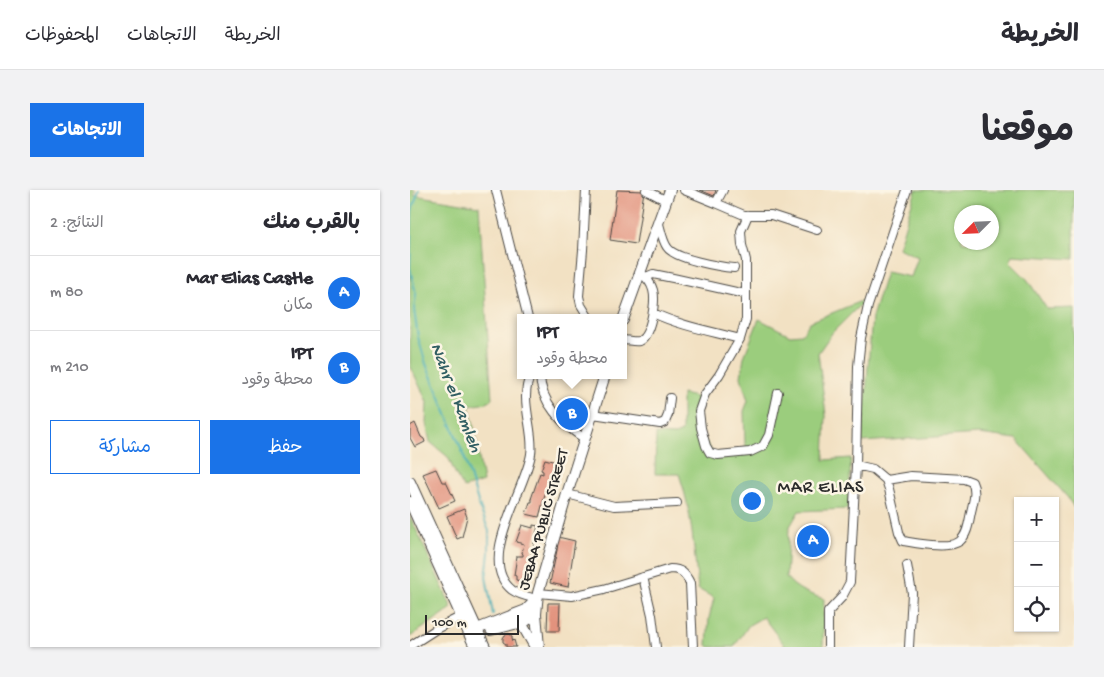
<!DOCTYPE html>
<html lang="ar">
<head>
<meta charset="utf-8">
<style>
  body { margin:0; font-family:"Gochi Hand","Playpen Sans Arabic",sans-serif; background:#f2f2f3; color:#2b2b33; direction:rtl }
  .controls { position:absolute; right:15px; bottom:15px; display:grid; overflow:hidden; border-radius:0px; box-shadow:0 1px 4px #0004 }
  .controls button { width:45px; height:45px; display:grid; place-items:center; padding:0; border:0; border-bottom:1px solid #e1e1e2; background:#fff; color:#2b2b33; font:25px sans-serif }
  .compass { position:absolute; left:544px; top:15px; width:45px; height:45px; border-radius:50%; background:#fff; box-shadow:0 1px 4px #0004; rotate:246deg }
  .scale { position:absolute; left:15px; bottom:12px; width:94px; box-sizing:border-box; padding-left:5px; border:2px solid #2b2b2b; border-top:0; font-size:14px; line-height:18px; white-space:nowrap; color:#2b2b2b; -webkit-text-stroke:4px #fcf5e5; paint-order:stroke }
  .you { position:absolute; left:341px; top:310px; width:18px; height:18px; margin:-12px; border:4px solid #fff; border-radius:50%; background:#1a73e8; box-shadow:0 0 0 8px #1a73e833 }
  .badge { display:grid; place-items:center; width:32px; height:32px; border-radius:50%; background:#1a73e8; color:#fff; font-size:16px; font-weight:700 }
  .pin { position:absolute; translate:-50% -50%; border:2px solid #fff; box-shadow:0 1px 5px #0006 }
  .popup { position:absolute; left:107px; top:124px; width:110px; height:65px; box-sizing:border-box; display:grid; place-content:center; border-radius:0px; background:#fff; filter:drop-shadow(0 1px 4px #0005); font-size:16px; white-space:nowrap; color:#7c7c81 }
  .popup b { font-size:19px; color:#2b2b33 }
  .popup::after { content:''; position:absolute; left:50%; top:100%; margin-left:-10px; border:10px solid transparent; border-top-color:#fff }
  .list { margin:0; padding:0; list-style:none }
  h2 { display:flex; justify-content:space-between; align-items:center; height:65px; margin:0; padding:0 20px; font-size:21px }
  h2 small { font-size:16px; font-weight:400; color:#7c7c81 }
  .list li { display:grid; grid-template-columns:32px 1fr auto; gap:15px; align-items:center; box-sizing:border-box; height:75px; padding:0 20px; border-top:1px solid #e1e1e2 }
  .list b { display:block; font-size:19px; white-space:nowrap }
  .list p { margin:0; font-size:16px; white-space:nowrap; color:#7c7c81 }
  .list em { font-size:16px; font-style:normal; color:#7c7c81 }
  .actions { display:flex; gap:10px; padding:15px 20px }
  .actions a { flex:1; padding:11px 0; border:1px solid #1a73e8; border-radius:0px; text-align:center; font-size:18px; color:#1a73e8 }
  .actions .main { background:#1a73e8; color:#fff }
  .icon { flex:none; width:28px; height:28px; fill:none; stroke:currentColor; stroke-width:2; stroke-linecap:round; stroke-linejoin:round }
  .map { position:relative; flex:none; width:664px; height:457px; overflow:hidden; direction:ltr; border-radius:0px }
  header { display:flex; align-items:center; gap:30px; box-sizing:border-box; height:70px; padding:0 25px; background:#fff; border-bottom:1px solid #e1e1e2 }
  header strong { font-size:24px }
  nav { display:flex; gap:28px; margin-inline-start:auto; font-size:18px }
  .intro { display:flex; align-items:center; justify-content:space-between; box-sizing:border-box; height:120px; padding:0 30px }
  h1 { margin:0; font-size:35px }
  .button { padding:12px 22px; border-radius:0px; background:#1a73e8; color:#fff; font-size:18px; font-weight:700 }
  main { display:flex; gap:30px; padding:0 30px }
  aside { flex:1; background:#fff; border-radius:0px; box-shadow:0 1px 4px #0004 }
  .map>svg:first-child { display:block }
  .green { fill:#9bcd7d; stroke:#637c54; fill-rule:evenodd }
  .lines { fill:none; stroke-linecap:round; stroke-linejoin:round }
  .stream { stroke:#3aabb5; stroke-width:2 }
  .building { fill:#e2927d }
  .minor-casing { stroke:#494642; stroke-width:10 }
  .major-casing { stroke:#494642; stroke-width:12 }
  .minor { stroke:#fff; stroke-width:8 }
  .major { stroke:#fff; stroke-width:10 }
  .labels { text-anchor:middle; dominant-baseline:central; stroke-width:5; stroke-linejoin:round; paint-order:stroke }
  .street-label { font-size:16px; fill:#2b2b2b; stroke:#fcf5e5 }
  .water-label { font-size:18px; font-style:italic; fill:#315e62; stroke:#fcf5e5 }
  .neighbourhood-label { font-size:18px; letter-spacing:1px; fill:#2b2b2b; stroke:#fcf5e5 }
</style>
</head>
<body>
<header>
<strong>الخريطة</strong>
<nav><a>الخريطة</a><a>الاتجاهات</a><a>المحفوظات</a></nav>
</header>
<div class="intro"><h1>موقعنا</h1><a class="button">الاتجاهات</a></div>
<main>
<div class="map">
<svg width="664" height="457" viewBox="0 0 664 457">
  <rect width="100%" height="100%" fill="#fcf5e5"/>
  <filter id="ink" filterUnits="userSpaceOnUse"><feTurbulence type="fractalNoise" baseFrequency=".02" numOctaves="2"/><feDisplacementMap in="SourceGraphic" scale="10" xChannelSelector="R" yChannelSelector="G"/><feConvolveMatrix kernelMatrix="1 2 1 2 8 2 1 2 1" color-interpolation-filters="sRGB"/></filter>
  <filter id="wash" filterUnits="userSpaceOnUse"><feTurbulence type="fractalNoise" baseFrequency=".0096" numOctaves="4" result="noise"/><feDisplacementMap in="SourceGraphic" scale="20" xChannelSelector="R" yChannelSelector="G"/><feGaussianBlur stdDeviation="1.12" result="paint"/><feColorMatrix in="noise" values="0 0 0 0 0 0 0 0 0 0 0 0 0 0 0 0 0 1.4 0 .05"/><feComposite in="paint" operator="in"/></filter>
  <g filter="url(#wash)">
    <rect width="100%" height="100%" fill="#f2e1c3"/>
    <path class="green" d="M0,0H5L4,5L69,16L82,209L77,213L59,216L63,232L73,292L54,298L46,285L38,267L20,252L16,233L17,212L0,175Z
      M506,0H664V69L602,65L600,72L617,89L637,119L664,118V318L658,308L606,249L569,244L452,252L462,127L476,82L501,87L508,67L488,58ZM582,22V52H552V22Z
      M456,109L422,143L408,163L416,225L414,270L441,268L438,319L389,321L379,338L376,387C386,400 399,404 414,409L413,457H376L353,427L339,435L324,457H299L297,455L299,428L304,408L288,399C284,361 282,321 269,284H245L246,244L265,245L272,242V204L290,208C285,236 291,244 305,267L341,263L335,255L334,221L338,211L331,187L334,167L349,129L380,145L392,144L400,132Z
      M0,326L42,418L0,447Z"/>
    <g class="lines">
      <path class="stream" d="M9,0L2,21L0,78L6,104L4,120L8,147L16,174L53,263L70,318L79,341V363L76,387L83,424"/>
    </g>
    <g id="blocks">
      <path class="building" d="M207,0L234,1L226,54L200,50Z
        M290,0H306L304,6Z
        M5,233L11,247L14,249L15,252L5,257L0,248V236Z
        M135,269L146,272L143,283H141L129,327L116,324L120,312H122V309H121L130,283L133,284V281L131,280Z
        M26,279L32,292H36L45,311L29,318L13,284Z
        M54,319L57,327L52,347L47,349L37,326Z
        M112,335L123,338V335L128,336L115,392L106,390V386L104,385L107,366H113V364L112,363L114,354L106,352Z
        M393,337L415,338V364L391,366Z
        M148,347L165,351L158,397L140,393L147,360Z
        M138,413H150L149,441H137Z
        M99,444L102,446V448L103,451L104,450L106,457H96V454L93,452V448L95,445Z"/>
    </g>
  </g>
  <g filter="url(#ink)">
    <use href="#blocks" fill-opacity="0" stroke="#494642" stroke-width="1"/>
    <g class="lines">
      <g class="minor-casing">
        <path id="minor" d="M86,0L118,128
          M176,0L173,60L169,106L171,115L179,128
          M236,0L255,10
          M274,0L306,13L313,0
          M306,13L334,25H361L407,40
          M338,25L331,41L332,55L336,70V129L330,149L309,185L295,204L289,221L291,238L296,256L300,263L308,265L340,262L353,256L359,245L368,203
          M248,31C251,39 252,50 257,57C264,69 311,77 324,78
          M236,87L243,84L263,88L335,104
          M243,123C271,136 300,141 330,149
          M213,150C218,150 224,152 229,151C241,146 246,111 243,100C241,93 238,89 232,84
          M121,185C108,208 125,241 121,264C116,299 65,371 102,400C109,405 119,407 127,409
          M130,185C130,212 153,235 175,249
          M183,224L250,234L255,232L258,225L260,208
          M446,275L463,279L476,290L479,299L489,342L493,351C506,353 539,360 550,351C558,344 559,331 561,322C563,312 567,302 562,292L554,289L501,286L476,290
          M157,304L204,316L267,313
          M497,375L502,403L499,457
          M233,387L242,425L246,457
          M128,403L162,406L194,399L260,379C271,379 275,383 280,393L283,457
          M0,456L28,438L52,426
          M418,457V422L432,407L440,392L446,275L448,176L451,148L458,116L497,0"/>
      </g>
      <g class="major-casing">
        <path id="major" d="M213,130L260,0
          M0,292L75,457
          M0,312L65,457
          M107,433L114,438L125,457
          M81,440L116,431L126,424
          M64,444L67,439L116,420L127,409
          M129,457L126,424L128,403L157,304L195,185"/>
      </g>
      <use href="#minor" class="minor"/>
      <use href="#major" class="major"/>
    </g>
  </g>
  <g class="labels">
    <g class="street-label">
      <text transform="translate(135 330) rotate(-74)">JEBAA PUBLIC STREET</text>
    </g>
    <g class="water-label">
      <text transform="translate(45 208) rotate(69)">Nahr el Kamleh</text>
    </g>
    <g class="neighbourhood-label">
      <text x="411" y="298">MAR ELIAS</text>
    </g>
  </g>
</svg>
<div class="controls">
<button>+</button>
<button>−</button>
<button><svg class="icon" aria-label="locate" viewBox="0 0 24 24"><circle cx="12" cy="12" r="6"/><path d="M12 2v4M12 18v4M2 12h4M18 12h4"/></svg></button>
</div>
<svg class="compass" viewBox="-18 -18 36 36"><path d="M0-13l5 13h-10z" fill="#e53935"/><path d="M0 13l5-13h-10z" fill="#7c7c81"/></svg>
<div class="scale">100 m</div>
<div class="you"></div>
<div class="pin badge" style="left:403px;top:351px">A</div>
<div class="pin badge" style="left:162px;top:224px">B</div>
<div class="popup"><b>IPT</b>محطة وقود</div>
</div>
<aside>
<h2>بالقرب منك<small>النتائج: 2</small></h2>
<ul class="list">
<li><span class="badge">A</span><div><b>Mar Elias Castle</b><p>مكان</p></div><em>80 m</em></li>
<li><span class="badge">B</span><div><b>IPT</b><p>محطة وقود</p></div><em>210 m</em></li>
</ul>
<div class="actions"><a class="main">حفظ</a><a>مشاركة</a></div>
</aside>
</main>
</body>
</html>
